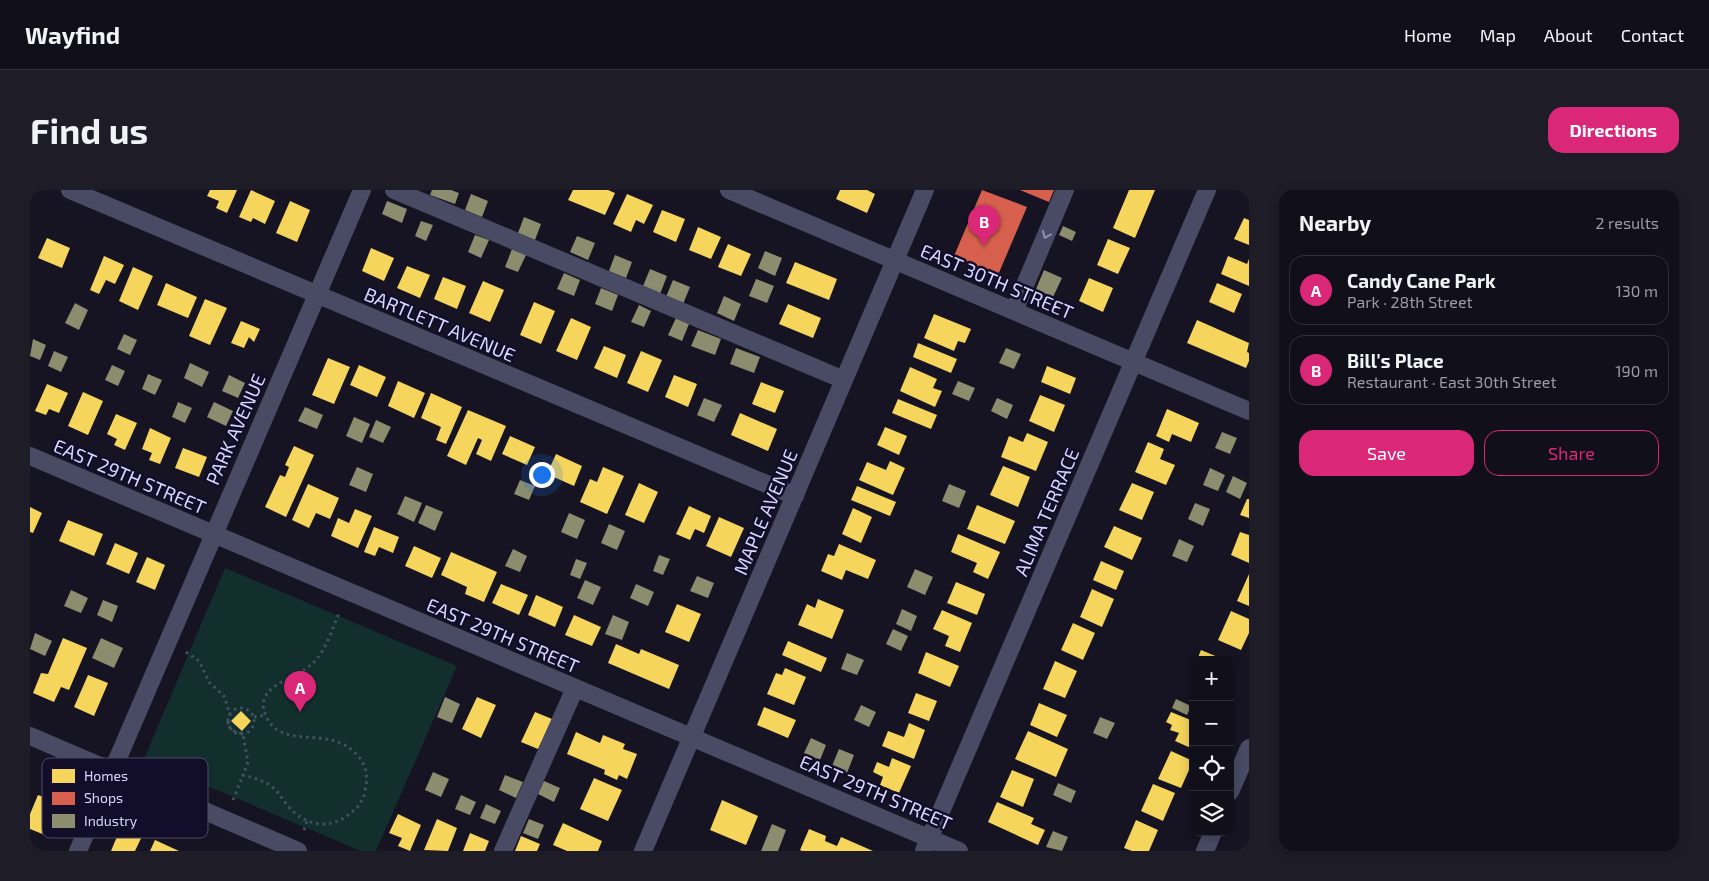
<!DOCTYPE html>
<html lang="en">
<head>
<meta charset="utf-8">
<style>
  body { margin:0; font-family:"Exo 2",sans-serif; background:#1e1d27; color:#f1f3f6 }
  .controls { position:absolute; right:15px; bottom:15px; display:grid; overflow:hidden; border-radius:10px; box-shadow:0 2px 12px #0003 }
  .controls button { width:45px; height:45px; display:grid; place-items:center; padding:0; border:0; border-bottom:1px solid #302f39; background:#100f1a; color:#f1f3f6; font:25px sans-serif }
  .you { position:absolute; left:511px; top:284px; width:18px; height:18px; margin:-12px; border:4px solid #fff; border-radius:50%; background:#1a73e8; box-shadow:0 0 0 8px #1a73e833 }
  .badge { display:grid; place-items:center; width:32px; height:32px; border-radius:50%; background:#db2777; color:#fff; font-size:16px; font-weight:700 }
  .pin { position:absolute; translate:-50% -41px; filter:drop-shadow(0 1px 2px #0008) }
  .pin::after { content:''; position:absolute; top:26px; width:18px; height:15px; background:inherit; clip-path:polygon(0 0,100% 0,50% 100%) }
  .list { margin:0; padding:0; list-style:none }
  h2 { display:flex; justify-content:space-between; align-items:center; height:65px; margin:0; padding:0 20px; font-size:21px }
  h2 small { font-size:16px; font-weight:400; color:#9c9ca2 }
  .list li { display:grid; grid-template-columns:32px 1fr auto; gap:15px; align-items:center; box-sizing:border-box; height:70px; margin:0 10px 10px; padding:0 10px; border:1px solid #302f39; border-radius:15px }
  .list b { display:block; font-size:19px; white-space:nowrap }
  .list p { margin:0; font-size:16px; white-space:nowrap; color:#9c9ca2 }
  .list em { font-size:16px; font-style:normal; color:#9c9ca2 }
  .actions { display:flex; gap:10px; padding:15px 20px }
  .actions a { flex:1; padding:11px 0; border:1px solid #db2777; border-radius:15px; text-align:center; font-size:18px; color:#db2777 }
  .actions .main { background:#db2777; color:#fff }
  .icon { flex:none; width:28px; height:28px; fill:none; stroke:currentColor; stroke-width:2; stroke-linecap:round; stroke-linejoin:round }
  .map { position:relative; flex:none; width:1219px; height:661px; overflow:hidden; border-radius:15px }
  header { display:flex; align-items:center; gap:30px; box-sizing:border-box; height:70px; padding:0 25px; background:#100f1a; border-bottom:1px solid #302f39 }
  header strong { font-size:24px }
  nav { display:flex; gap:28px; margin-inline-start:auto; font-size:18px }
  .intro { display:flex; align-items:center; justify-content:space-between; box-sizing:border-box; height:120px; padding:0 30px }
  h1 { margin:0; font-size:35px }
  .button { padding:12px 22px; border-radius:15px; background:#db2777; color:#fff; font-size:18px; font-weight:700 }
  main { display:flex; gap:30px; padding:0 30px }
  aside { flex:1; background:#100f1a; border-radius:15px; box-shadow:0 2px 12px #0003 }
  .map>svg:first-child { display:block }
  .green { fill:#122f2e }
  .homes { fill:#f6d55c }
  .shops { fill:#d6604d }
  .industry { fill:#8c8c6e }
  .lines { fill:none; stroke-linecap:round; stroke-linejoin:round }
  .path { stroke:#425160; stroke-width:3; stroke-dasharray:2.5 4; stroke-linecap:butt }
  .minor { stroke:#494a64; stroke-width:18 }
  .oneway { stroke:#9190b2 }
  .labels { text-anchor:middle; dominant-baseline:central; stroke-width:5; stroke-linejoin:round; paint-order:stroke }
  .street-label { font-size:19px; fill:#d9d6ff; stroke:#120e29 }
  .key { fill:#120e29; stroke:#4e4a69; stroke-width:1 }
  .key-label { font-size:14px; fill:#d9d6ff }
</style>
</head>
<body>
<header>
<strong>Wayfind</strong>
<nav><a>Home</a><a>Map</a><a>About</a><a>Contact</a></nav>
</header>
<div class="intro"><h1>Find us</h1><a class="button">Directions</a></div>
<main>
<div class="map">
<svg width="1219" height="661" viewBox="0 0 1219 661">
  <rect width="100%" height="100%" fill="#161423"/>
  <path class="green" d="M195,378L427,476L346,661H331L114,569Z"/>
  <path class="homes" d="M180,0H207L197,23L186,18L189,11L177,6Z
    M221,0L245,11L235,34L223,28L221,32L209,27Z
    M543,0H578L585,3L575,25L538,10Z
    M810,0H837L845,4L837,23L806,9Z
    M1099,0H1125L1105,48L1083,38Z
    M597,4L623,15L614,34L606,30L601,42L583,34Z
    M260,11L280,20L267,52L246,43Z
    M632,20L655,29L646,52L623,42Z
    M1214,28L1219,30V55L1204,49Z
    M668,37L691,47L681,69L659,60Z
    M17,48L40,58L32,78L8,68Z
    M1078,49L1100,58L1088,84L1067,75Z
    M698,54L721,64L711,86L688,77Z
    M341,58L364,68L354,91L332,81Z
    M74,66L94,75L85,94L76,90L69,104L60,100Z
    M1198,66L1217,74L1219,69V96L1191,84Z
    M765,72L807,89L799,110L756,93Z
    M377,76L400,85L390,108L367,98Z
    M103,77L123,86L108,120L89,111Z
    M413,87L436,96L427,119L404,109Z
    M1059,88L1083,98L1073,122L1049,111Z
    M453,91L474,100L460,132L439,123Z
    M136,93L167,107L158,128L127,115Z
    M1187,93L1212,104L1204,123L1179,112Z
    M175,109L197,118L180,155L159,146Z
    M504,112L525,121L511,154L490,145Z
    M758,114L791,128L783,148L749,134Z
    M904,124L941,139L935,153L928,151L924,161L894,148Z
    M541,128L561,137L547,170L526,161Z
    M1167,130L1219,153L1217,162L1219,163V171L1216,178L1157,153Z
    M211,131L230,139L224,152L219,147L214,158L201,153Z
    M888,153L927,169L921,183L883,167Z
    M574,156L596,165L587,188L564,178Z
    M611,161L632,170L618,202L597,193Z
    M298,168L320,177L304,214L282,205Z
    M329,175L356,187L347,207L320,195Z
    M1017,176L1046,188L1040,204L1011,192Z
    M880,177L907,189L903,198L912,201L905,217L870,201Z
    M644,185L667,194L658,217L635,207Z
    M368,191L395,203L384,228L358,216Z
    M731,192L754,201L745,223L722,214Z
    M17,194L38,203L29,223L19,219L16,225L5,221Z
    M53,202L73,211L58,245L38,236Z
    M401,203L432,217L416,254L406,250L411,237L391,228Z
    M1010,205L1035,215L1024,242L999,231Z
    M868,209L907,225L901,239L862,223Z
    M1137,219L1169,233L1161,252L1142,244L1139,252L1126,246Z
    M438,220L476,236L461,271L446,264L452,250L448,248L436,275L417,266Z
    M710,223L747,239L738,261L701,245Z
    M86,224L107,233L95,260L84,255L87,249L77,244Z
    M855,237L877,246L869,265L847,255Z
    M120,238L141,248L130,274L119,270L122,263L112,259Z
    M997,243L1018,252L1006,281L971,267L979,246L993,252Z
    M480,246L505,257L497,275L472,264Z
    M1118,252L1134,259L1130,269L1145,275L1136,295L1105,282Z
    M264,256L284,265L256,327L235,317L250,285L255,287L259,277L255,275Z
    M153,258L177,267L169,287L145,278Z
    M526,264L552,276L544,296L517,284Z
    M860,271L875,278L863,305L829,290L837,272L856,280Z
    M973,276L1000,287L988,317L960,305Z
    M573,277L594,286L577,324L550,312L560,289L567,292Z
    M609,293L628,302L614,333L595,325Z
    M1102,293L1124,302L1112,330L1089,320Z
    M278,294L309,308L300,329L286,323L279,338L262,330Z
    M827,296L866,312L860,326L821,310Z
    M1217,309H1219V328L1210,325Z
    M947,315L985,331L975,354L937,339Z
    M659,316L681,326L674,343L665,339L660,350L646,344Z
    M0,317L12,323L3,343L0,342Z
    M823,318L842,327L831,353L812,344Z
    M325,319L342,326L328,358L301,346L308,328L319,333Z
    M689,327L714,338L701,367L676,356Z
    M38,330L73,344L64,366L29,351Z
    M1084,336L1112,348L1102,370L1074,357Z
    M344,337L369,347L363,363L349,357L345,366L334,362Z
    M1210,342L1219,345V373L1201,365Z
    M928,344L970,362L958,389L943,382L947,373L921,362Z
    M85,353L108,363L99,384L76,374Z
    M809,354L846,370L838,389L816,380L812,390L791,381L798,364L804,366Z
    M384,356L411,368L402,388L375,376Z
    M421,362L467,382L454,412L435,404L437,397L411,385Z
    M117,367L135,375L125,400L106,392Z
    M1071,371L1094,381L1086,400L1063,390Z
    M1219,384V416L1207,411Z
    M926,392L955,404L947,425L917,413Z
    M471,394L498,405L489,425L462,413Z
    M1062,399L1084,409L1072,437L1050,427Z
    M506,405L533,417L525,437L498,425Z
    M788,409L814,420L802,449L768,435L777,414L785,418Z
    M647,414L671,424L659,452L635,442Z
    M912,420L942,433L930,462L915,456L919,446L903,439Z
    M1201,421L1219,429V443L1211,460L1188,450Z
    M544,425L571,437L562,456L535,445Z
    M1043,433L1065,443L1053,470L1031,460Z
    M33,448L57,458L39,500L31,497L24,512L3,503L11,483L18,484Z
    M758,451L797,468L791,482L752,465Z
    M586,454L609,464L611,459L649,475L639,499L578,473Z
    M1171,460L1195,470H1167Z
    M896,462L929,476L920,497L888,483Z
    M1025,471L1047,481L1035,508L1013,499Z
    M755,478L776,487L764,515L737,504L746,483L752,485Z
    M58,485L78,493L64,526L44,517Z
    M886,503L907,511L899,531L878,523Z
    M447,507L466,515L451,548L432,539Z
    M1009,513L1037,525L1027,547L1000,535Z
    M734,517L766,530L758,548L727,535Z
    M211,521L221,531L212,541L201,531Z
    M505,522L522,529L508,559L491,552Z
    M1141,522L1163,531V559L1145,551L1149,543L1140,540L1142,535L1136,532Z
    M879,533L895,540L884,569L852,556L858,541L874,547Z
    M998,541L1038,559L1026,587L985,569Z
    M546,542L570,553L573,545L595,554L593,559L607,564L597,589L589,585L587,590L574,584L575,580L537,564Z
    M1141,561L1163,571L1151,598L1128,589Z
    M862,568L881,576L869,603L850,595L853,587L843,582L847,572L859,577Z
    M982,580L1004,589L993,617L970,607Z
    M564,588L592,600L578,631L550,619Z
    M1123,594L1145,603L1133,631L1111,621Z
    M8,605L28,613L15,645L0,639V624Z
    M692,610L728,626L716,655L680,640Z
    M967,612L1004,628L1001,634L1015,640L1008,655L958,632Z
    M368,624L391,635L380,661L368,656L372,648L359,643Z
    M407,629L427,638L418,661L394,660Z
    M1106,630L1128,640L1119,661H1102L1094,658Z
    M93,632L114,642L105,661H81Z
    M533,633L572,651L568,661H537L523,655Z
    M779,639L796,646L795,651L807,656L811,647L843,661H772L770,660Z
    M440,643L459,651L455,661H433Z
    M491,646L510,654L507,661H485Z
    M125,650L149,661H120Z"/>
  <path class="shops" d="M952,0L997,17L968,85L924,66Z
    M990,0H1024L1019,12Z"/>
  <path class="industry" d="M402,0H421L429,3L425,14L400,5Z
    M441,4L458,11L452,27L435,20Z
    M357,11L377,19L372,33L352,24Z
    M494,27L511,34L505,50L488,43Z
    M391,31L403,35L396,51L385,46Z
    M1033,36L1046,42L1042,51L1029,45Z
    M445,45L459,50L451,68L438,62Z
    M547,46L565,53L558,70L540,62Z
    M482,59L496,65L488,82L475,77Z
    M735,61L752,68L745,86L728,78Z
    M585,65L602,72L596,88L579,81Z
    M620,79L637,86L630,104L613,96Z
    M1014,80L1032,88L1023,107L1006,99Z
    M534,83L550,90L544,106L527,99Z
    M726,89L744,96L737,113L719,106Z
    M643,90L660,97L653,114L636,107Z
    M571,98L588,105L582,121L565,114Z
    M694,106L711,114L704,131L687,123Z
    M45,113L58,120L49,140L35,133Z
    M609,115L621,121L614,137L601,132Z
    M646,128L659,134L652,151L638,145Z
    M668,140L691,149L685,165L661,156Z
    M94,144L107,150L100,165L87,159Z
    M3,149L16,155L10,170L0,166Z
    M706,158L730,167L724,183L700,174Z
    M976,158L991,164L984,179L969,173Z
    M24,161L38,167L31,182L18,176Z
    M160,173L179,182L172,197L154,188Z
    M82,175L95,181L88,196L75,190Z
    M118,184L132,190L125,205L112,199Z
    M199,185L215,193L208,208L192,201Z
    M928,191L945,198L939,211L922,204Z
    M674,208L692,215L684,232L667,225Z
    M967,208L983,215L977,229L961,221Z
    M148,212L162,218L155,233L142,227Z
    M184,212L203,221L196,236L177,227Z
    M275,217L293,225L287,239L268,231Z
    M324,227L340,234L332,253L316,246Z
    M346,230L361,237L353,253L339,247Z
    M1192,242L1207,248L1200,264L1185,258Z
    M327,277L343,284L336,302L319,295Z
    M1180,278L1195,285L1188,301L1173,295Z
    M1203,286L1217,293L1210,309L1196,302Z
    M490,290L505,296L499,310L484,304Z
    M919,294L936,301L929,318L912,311Z
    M375,306L392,313L384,332L367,324Z
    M1165,313L1180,319L1173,336L1158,329Z
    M396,315L413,322L405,341L388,333Z
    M539,323L555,330L547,349L531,342Z
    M579,334L595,341L587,360L571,353Z
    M1149,349L1164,356L1157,372L1142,366Z
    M483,359L497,366L490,382L475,376Z
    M629,365L640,369L633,385L623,381Z
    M546,369L557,373L550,389L540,385Z
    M885,379L903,387L895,405L877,397Z
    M667,386L684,393L678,408L660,401Z
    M555,390L571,397L563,415L547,408Z
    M606,394L624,402L618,416L600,408Z
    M41,400L58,408L51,423L34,416Z
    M73,410L88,416L82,432L67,425Z
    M872,419L887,426L881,441L866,434Z
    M583,425L599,432L592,450L575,444Z
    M863,439L878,446L871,461L856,454Z
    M5,443L22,451L15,466L0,459Z
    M71,448L93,458L84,478L62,468Z
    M817,463L834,470L827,485L811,479Z
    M415,507L430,514L422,533L407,527Z
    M1146,509L1161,516L1157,525L1142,518Z
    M831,515L846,522L839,537L824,530Z
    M1070,527L1085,533L1077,549L1063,543Z
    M781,548L796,555L790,570L774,563Z
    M809,559L824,565L817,583L802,576Z
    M403,582L419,589L411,607L395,600Z
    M475,585L493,592L486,608L469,600Z
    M514,591L530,598L524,612L508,604Z
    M1028,593L1046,601L1041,613L1023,605Z
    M431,605L446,612L440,625L425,619Z
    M456,614L471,621L465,634L450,628Z
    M499,629L514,635L508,649L493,643Z
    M742,634L756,640L748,661H731Z
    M1023,641L1038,647L1032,661L1016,657Z"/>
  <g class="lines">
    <path class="path" d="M156,462L169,471L179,492L194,506L200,524L198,532L201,540L213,544L218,572L213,585C224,588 232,590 241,596C249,602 252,609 258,616C273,634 296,640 315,627C325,621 333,613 335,601C338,588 337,576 328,566C301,534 256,560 238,530C218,495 267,490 283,473C296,460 302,440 309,423
      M198 531a13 13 0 1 1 26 0a13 13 0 1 1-26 0Z
      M224,527L236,525
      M203,610L213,585
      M274,640L277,631"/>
    <path class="minor" d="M40,0L765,306
      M364,0L814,190
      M699,0L1219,221
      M984,121L1035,0
      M0,266L929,661
      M0,546L268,661
      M1200,602L1219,558
      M48,661L332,0
      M473,661L545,498
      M613,661L895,0
      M894,661L1177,0
      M1175,661L1183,642"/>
  </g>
  <defs><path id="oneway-chevron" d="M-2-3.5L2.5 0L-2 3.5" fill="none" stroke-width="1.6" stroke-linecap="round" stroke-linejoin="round" transform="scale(1.25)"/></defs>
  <use class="oneway" href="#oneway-chevron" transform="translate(1016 45) rotate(113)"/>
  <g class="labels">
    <g class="street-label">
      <text transform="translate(967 91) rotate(23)">EAST 30TH STREET</text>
      <text transform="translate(410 134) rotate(23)">BARTLETT AVENUE</text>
      <text transform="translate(205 239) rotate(-66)">PARK AVENUE</text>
      <text transform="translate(100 286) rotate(23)">EAST 29TH STREET</text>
      <text transform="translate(735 322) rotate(-67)">MAPLE AVENUE</text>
      <text transform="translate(1016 322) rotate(-67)">ALIMA TERRACE</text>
      <text transform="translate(473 445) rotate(23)">EAST 29TH STREET</text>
      <text transform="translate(846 602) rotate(23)">EAST 29TH STREET</text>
    </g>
  </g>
  <rect x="12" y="568" width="166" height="80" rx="8" class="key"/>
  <rect x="22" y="579" width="23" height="14" fill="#f6d55c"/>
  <rect x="22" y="602" width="23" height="13" fill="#d6604d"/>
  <rect x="22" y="624" width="23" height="14" fill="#8c8c6e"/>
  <g class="key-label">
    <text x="54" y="591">Homes</text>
    <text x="54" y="613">Shops</text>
    <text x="54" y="636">Industry</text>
  </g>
</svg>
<div class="controls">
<button>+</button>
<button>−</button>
<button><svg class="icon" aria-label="locate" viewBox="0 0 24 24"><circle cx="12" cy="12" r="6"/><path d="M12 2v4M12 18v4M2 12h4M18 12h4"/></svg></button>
<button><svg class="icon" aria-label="layers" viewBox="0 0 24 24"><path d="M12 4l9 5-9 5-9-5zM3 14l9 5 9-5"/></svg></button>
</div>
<div class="you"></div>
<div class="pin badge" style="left:270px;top:522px">A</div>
<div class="pin badge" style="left:954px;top:56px">B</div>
</div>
<aside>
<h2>Nearby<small>2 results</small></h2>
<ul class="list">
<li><span class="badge">A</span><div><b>Candy Cane Park</b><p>Park · 28th Street</p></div><em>130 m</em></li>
<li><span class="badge">B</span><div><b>Bill's Place</b><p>Restaurant · East 30th Street</p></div><em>190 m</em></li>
</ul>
<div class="actions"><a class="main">Save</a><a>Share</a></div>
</aside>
</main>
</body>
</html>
